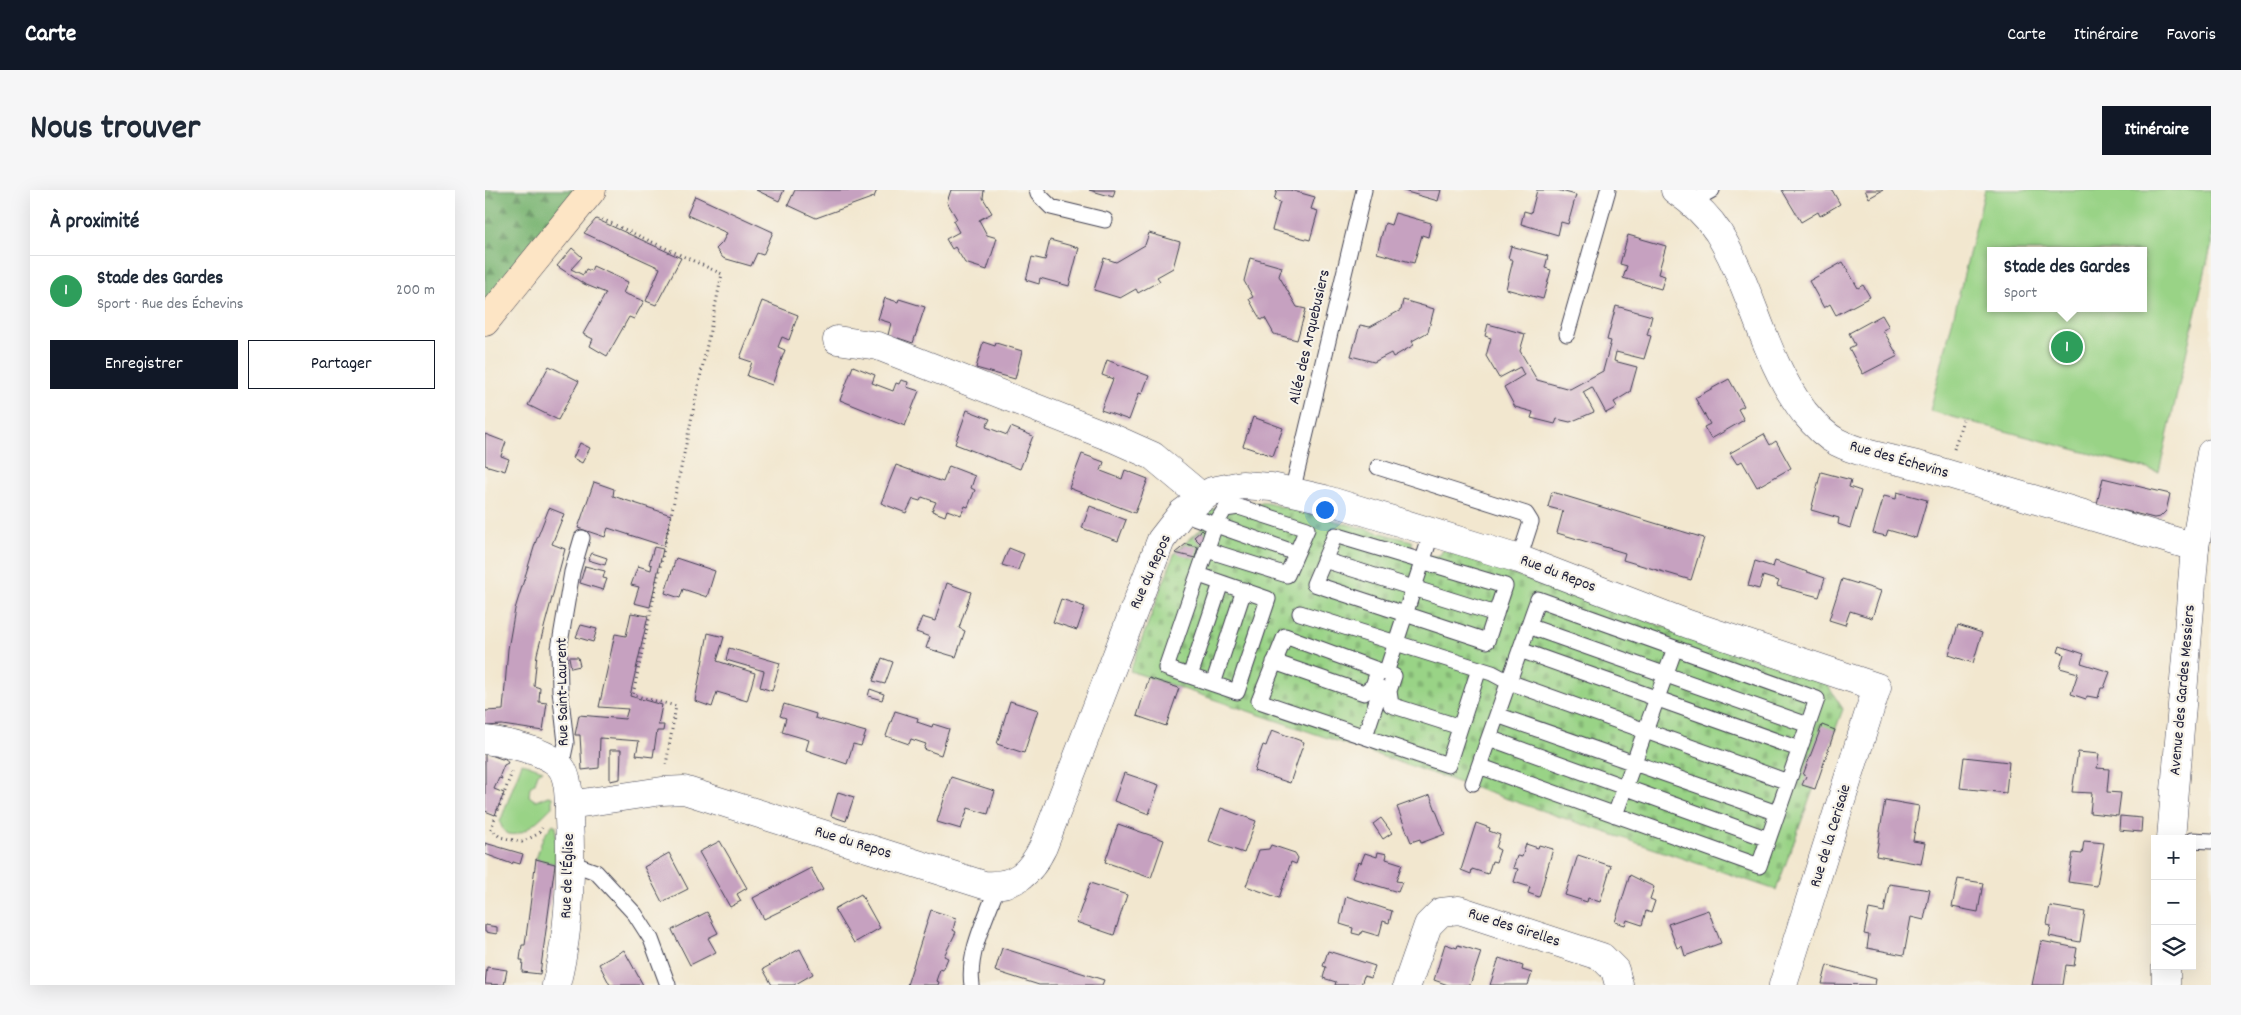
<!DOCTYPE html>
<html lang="fr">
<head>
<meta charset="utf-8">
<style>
  body { margin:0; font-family:Dekko,sans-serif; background:#f6f6f7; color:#1f2937 }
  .controls { position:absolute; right:15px; bottom:15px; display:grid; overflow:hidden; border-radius:0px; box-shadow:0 5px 20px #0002 }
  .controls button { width:45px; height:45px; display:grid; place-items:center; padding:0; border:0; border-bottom:1px solid #e0e1e3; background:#fff; color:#1f2937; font:25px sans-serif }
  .you { position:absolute; left:839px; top:319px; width:18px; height:18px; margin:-12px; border:4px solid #fff; border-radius:50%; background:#1a73e8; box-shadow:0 0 0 8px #1a73e833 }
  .badge { display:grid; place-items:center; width:32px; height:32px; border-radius:50%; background:#111827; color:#fff; font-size:16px; font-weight:700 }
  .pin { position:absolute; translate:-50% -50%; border:2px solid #fff; box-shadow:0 1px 5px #0006 }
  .popup { position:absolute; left:1502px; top:57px; width:160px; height:65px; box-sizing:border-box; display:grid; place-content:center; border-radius:0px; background:#fff; filter:drop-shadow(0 1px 4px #0005); font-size:16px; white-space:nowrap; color:#747a83 }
  .popup b { font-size:19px; color:#1f2937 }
  .popup::after { content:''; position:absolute; left:50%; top:100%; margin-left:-10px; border:10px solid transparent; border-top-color:#fff }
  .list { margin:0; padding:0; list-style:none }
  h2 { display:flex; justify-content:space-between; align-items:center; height:65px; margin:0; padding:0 20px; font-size:21px }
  h2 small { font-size:16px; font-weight:400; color:#747a83 }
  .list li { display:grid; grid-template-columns:32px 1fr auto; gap:15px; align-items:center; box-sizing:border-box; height:70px; padding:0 20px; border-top:1px solid #e0e1e3 }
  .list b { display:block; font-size:19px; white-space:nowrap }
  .list p { margin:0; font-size:16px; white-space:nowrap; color:#747a83 }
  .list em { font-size:16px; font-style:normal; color:#747a83 }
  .actions { display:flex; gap:10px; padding:15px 20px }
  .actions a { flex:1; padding:11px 0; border:1px solid #111827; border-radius:0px; text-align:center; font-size:18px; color:#111827 }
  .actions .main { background:#111827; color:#fff }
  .icon { flex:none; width:28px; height:28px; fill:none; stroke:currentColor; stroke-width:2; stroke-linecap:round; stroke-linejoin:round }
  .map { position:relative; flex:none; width:1726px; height:795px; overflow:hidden; border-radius:0px }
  header { display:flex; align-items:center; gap:30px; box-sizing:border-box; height:70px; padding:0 25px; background:#111827; color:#fff }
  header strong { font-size:24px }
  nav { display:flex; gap:28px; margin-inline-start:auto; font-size:18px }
  .intro { display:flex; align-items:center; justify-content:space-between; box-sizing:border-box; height:120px; padding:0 30px }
  h1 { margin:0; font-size:35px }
  .button { padding:12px 22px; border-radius:0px; background:#111827; color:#fff; font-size:18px; font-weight:700 }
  main { display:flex; gap:30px; padding:0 30px }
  aside { flex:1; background:#fff; border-radius:0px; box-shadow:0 5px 20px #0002 }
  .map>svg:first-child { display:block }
  .grass { fill:#99d386; stroke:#5e7a60; fill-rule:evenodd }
  .forest { fill:url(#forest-firs); stroke:#4e6c57 }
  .cemetery { fill:url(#cemetery-stones); stroke:#5e7a60 }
  .building { fill:#c6a1c0 }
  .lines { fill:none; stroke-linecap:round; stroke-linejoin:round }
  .service-casing { stroke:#414051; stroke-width:17 }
  .minor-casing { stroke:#414051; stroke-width:29 }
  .tertiary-casing { stroke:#414051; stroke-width:29 }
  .secondary-casing { stroke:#414051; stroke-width:29 }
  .path { stroke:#414051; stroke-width:3; stroke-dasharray:1 4; stroke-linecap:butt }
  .service { stroke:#fff; stroke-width:15 }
  .minor { stroke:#fff; stroke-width:28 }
  .tertiary { stroke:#fff; stroke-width:28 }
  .secondary { stroke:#fde5c5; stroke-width:28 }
  .labels { text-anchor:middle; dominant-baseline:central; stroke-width:4.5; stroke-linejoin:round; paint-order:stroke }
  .street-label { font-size:16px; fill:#22223b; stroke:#f7f3e8 }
</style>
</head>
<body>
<header>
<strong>Carte</strong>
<nav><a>Carte</a><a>Itinéraire</a><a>Favoris</a></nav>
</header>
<div class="intro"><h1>Nous trouver</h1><a class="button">Itinéraire</a></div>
<main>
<aside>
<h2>À proximité<small></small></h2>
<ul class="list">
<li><span class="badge" style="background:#2e9e5b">1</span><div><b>Stade des Gardes</b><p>Sport · Rue des Échevins</p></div><em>200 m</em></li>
</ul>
<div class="actions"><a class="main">Enregistrer</a><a>Partager</a></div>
</aside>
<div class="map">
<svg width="1726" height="795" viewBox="0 0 1726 795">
  <defs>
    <pattern id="forest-firs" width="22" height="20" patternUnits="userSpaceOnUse" patternTransform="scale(1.25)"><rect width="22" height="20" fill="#7ab573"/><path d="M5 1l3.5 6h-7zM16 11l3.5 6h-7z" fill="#649360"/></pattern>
    <pattern id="cemetery-stones" width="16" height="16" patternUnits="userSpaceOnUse" patternTransform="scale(1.25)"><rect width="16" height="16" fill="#99d386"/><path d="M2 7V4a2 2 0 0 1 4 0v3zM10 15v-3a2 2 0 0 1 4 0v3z" fill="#84b575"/></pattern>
  </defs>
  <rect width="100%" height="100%" fill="#f7f3e8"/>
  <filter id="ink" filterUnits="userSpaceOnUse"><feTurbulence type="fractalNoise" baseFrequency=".02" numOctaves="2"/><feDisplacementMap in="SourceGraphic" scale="10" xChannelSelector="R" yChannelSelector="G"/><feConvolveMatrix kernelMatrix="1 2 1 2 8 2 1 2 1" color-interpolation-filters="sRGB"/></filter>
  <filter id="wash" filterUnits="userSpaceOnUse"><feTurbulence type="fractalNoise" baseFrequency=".0096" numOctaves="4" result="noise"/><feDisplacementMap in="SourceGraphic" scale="20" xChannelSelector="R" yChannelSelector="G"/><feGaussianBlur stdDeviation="1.12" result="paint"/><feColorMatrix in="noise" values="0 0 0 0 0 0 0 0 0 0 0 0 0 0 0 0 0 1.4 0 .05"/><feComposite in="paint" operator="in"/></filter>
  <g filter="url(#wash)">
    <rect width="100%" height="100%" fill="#f2e7cf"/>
    <path class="grass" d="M1500,0H1726V56L1674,282L1445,221ZM1506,61H1658V118H1506Z
      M37,573L58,580L53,583L50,593L45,597L44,606L51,611L63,606L67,607V617C57,626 24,664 15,632Z
      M68,634L71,636L70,674L51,669L58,647Z"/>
    <path class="forest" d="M0,0H100L0,132Z"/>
    <path class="cemetery" d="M763,312L782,313L927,351V356C932,364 947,368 955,365L958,360L1341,493L1358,519L1291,700L645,481L690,362L716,339L721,322L739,315Z"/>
    <g id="blocks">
      <path class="building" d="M271,0H299L294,11Z
        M310,0H392L389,7L331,28L303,15Z
        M466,0H499L498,8L507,23L494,30L502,45L512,48L502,80L480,73L470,57L467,59L461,49L474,42L468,31L472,29L462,12Z
        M604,0H630L628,7Z
        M792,0H805L830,7L826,19L833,21L825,50L787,40L795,12L789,10Z
        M915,0H956L953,11Z
        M1052,0H1072L1091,5L1083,34L1076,32L1073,45L1036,34L1039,21L1046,23Z
        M1297,0H1347L1355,14L1335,26L1333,22L1316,32Z
        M1380,0H1398L1384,8Z
        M210,6L288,42L278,65L272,63L266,76L238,68L231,59L237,53L242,43L202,25Z
        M910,23L946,33L943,47L937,45L929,73L892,63L900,33L906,35Z
        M111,29L196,68L171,115L161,111L175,78L99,43Z
        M664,43L695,52L688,78L672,87L675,91L653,103L651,99L635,108L609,100L619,68L631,72L660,55Z
        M1143,45L1181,56L1173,84L1180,86L1176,99L1138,88L1142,76L1135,74Z
        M565,50L594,58L584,96L555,88L554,94L541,90L547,67L560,70Z
        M1026,56L1063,66L1060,78L1066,80L1058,109L1021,99L1028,70L1023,68Z
        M87,58L97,67L86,79L98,85L101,79L106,81L108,76L143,92L138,103L159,111L149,129L144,127L122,166L105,156L108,149L98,144L121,103L99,94L72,76Z
        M765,68L797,77L794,86L812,117L821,119L812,150L789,144L780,128L776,130L770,120L764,109L768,107L759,91Z
        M1358,72L1373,98L1378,95L1385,107L1351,125L1345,114L1339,118L1324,91Z
        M400,108L413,112L414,109L440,117L428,153L413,148L412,153L404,150L405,146L403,145L406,133L393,129Z
        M918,110L949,119L943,142L927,151L929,155L908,167L906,163L889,172L866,166L875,135L885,137L916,120Z
        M277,111L313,125L304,150L297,147L293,157L300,160L287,195L262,186L267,172L255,168Z
        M1131,116L1167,126L1162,145L1166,146L1159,169L1131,162L1129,171L1152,177L1145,202L1129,212L1132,217L1121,223L1107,197L1098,202L1109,222L1085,232L1072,229L1070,234L1046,228L1048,222L1030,217L1019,197L1039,185L1035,177L1014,188L1001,166L1006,148L1000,146L1003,134L1040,144L1035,161L1052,190L1085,199L1118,181L1126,151L1122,150Z
        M1397,125L1404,137L1398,140L1413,166L1378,184L1364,158L1370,155L1364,143Z
        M498,152L510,156L511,153L537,161L530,189L491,178Z
        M622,170L664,186L657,204L654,203L644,230L616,220L628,189L617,185Z
        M64,176L94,191L73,230L43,215Z
        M368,176L390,185L387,193L408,201L411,193L414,194L416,190L423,192L422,197L434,201L420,236L355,210Z
        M1244,189L1259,216L1253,219L1259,230L1226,249L1219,237L1225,234L1210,208Z
        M482,220L505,229L501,237L522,245L526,237L548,246L535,279L470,254Z
        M768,227L798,238L788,266L758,256Z
        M0,244L21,252L16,266L24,269L20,281L0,275Z
        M1279,244L1285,255L1291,251L1306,278L1272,297L1257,271L1252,274L1245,263Z
        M95,253L105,258L97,273L88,268Z
        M597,264L619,272L616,281L637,289L640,280L663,289L650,323L584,298Z
        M411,275L458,292L464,276L490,286L486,298L490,300L483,317L480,316L476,325L462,320L460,326L447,321L451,312L437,307L435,311L428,309L421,323L396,313Z
        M1336,282L1366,290L1364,297L1376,301L1365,338L1353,334L1354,328L1326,320Z
        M1618,288L1685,304L1681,321L1675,327L1669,328L1612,314Z
        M109,292L129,299L128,306L186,325L179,356L123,338L120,347L93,338Z
        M1067,302L1219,348L1206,390L1138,370L1140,363L1072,343L1078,321L1063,317Z
        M1412,302L1442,310L1431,348L1403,340L1401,346L1388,343L1399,306L1411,309Z
        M605,316L641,330L633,351L597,338Z
        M64,318L79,324L67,354L80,359L52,464L49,496L55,498L54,512L62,513L58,541L17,535L0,536V521L18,520L23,459L30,419L51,351Z
        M717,340L724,347L716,354L709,347Z
        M701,354L713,357L710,368L690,363Z
        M169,357L178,359L165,417L149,413L154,397L146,395L153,376L166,380L167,375L164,374Z
        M524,358L539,364L533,380L517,375Z
        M107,363L122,368L120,375L103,370Z
        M191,368L230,381L222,407L198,399L195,408L180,403Z
        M1270,371L1288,377L1290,371L1340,388L1334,407L1292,396L1294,391L1278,386L1274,399L1263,396Z
        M100,376L120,381L118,388L122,389L118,400L95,393Z
        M1357,389L1396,401L1387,428L1365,421L1360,435L1344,430Z
        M462,393L486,402L474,438L480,441L471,467L441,458L445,447L431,442L437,427L450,431Z
        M576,409L600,417L592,440L568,432Z
        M146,423L163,426L145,506L177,515L173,535H179L178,541H172L168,567L151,565L154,551L115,548L114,578L97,580L95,545H90L94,525L140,529L143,519L114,517L130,444L141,446Z
        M96,435L112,439L108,452L91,447Z
        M1473,435L1497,443L1488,473L1464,465Z
        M223,443L239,447L232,471L270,483L262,511L232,502L227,517L210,511Z
        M1575,456L1599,464L1596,473L1625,482L1619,498H1616L1613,508L1602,506L1601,509L1586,504L1593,483L1575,478L1579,464L1573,462Z
        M244,458L295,473L287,501L275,497L279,481L241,470Z
        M84,467H93L95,476L86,478Z
        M397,468L408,472L400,494L388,491Z
        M664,488L694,498L681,536L652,526Z
        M385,499L399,504L397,510L383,506Z
        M525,511L553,520L539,563L512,554Z
        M299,514L331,524L330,528L381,542L376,556L368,554L362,574L321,560L324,550L297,542L301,528L295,526Z
        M410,521L433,528L432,532L447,537L448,534L464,539L456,565L439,559L441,554L426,549L424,554L401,546Z
        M1337,535L1350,540L1330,599L1317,595L1321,586L1318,585Z
        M787,540L819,552L805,593L769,581L778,555L781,556Z
        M125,560H136L135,589L125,591Z
        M1593,562L1614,564L1612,578L1624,579L1622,602L1636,603L1633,626L1605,623L1607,603L1587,602Z
        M0,563L17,569L20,568L23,573L19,575L15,585L17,589L14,588L9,599L19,603L10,625L0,621Z
        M1479,567L1524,572L1521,603L1475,598Z
        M639,583L674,595L664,624L629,611Z
        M466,587L510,601L503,624L483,618L476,639L452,632Z
        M353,602L369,607L361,631L346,626Z
        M945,605L960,644L936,653L935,649L926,652L912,617Z
        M1400,610L1434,616L1428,651L1440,653L1436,674L1391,666Z
        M736,618L771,631L759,663L724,651Z
        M1635,626L1657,628L1656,642L1634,640Z
        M896,628L907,643L898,649L888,634Z
        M991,633L1005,638L1004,641L1015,645L1011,658L1015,660L1011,672L1007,671L1003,684L987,679L986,684L976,680Z
        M633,634L679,650L666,688L620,672Z
        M235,651L262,698L252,704L256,711L245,717L214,662Z
        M1599,651L1619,653L1612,696L1583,692L1588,663L1597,664Z
        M0,653L38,664L35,674L28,672L27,674L0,664Z
        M1041,654L1053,658L1054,655L1068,659L1054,707L1043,703L1045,697L1029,692L1033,679L1028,678L1032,666L1037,667Z
        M786,655L810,663L813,668L811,674L806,672L794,708L761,696L774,660L784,659Z
        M893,662L902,664L901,669L917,674L911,691L917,692L913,702L867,688L873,672L876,673L880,663L892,667Z
        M184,663L203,699L177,712L159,677Z
        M1093,665L1126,676L1115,712L1103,708L1102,712L1080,705Z
        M51,669L70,674L55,784L37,782L38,770H35L37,755H40Z
        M326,678L338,700L279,729L268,708Z
        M1145,685L1169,697L1165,709L1170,711L1166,723L1161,721L1157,735L1142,730L1140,735L1130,732Z
        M1473,689L1498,693L1493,722L1467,717Z
        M605,693L642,705L629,745L591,732Z
        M1404,694L1445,700L1439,730L1426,727L1419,765L1382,758L1384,745L1379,744L1384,719L1399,722Z
        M376,704L395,738L369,753L349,719Z
        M861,706L907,721L904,733L898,731L894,746L877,741L875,745L867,743L868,738L855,734Z
        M1565,716L1600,722L1595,752L1564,746L1566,736L1562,735Z
        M446,720L471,728L468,740L471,742L459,766L463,768L458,780L455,779L451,791L454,792L453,795H422Z
        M1223,720L1236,753L1200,766L1197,756L1192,758L1183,734Z
        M222,722L233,743L223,748L231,762L205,775L187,740Z
        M0,735L12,737V744L0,742Z
        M1556,751L1592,758L1589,776L1581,775L1578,795H1547Z
        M960,754L972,758L973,755L996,762L985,795H963L949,790Z
        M517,758L619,790L617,795H554L510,781Z
        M315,759L328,784L309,795H287L278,779Z
        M139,760L158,795H125L114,774Z
        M843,761L890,776L886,788L879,786L876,795H850L851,792L838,788L841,777L838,776Z
        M1014,768L1038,776L1037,780L1047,783L1043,795H1005Z
        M1342,775L1391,789L1390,795L1337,794Z
        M2,777L22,780L19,795L0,794Z"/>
    </g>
  </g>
  <g filter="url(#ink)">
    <use href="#blocks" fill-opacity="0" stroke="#414051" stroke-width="1"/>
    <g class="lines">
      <g class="service-casing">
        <path id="service" d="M552,0L553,4L566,17L620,30
          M1206,12L1227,0
          M1082,144L1123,0
          M893,277L1041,324L1046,332L1034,369
          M807,302L879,0
          M697,323L811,363
          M850,345L1020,396L1002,451L829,394Z
          M839,370L1011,424
          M714,385L783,409L752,502L681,478L730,335L740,319L754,317L822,339L802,385L722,360
          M815,423L1007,483L1024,492L1303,592
          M1043,436L1323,535
          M1035,460L1314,559
          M789,472L879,503L888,496
          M893,481L888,496L904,501L909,486L800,446L774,511L963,575L994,479
          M901,483L947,342
          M705,486L736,393
          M728,494L759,400
          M904,501L906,515L975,537
          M1012,525L1292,623
          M880,546L896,498
          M1004,548L1283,649
          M76,577L81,553L75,500L74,459L87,382L97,348
          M988,593L1053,409L1332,509L1274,676L994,576
          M1130,625L1190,458
          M1707,650L1726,651
          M86,673L111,682L150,724L166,749L183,795
          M487,795C482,763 502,726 513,695"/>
      </g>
      <g class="minor-casing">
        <path id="minor" d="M1190,0C1206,11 1222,25 1233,42C1268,99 1278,168 1319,222C1328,233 1339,245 1352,252C1382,267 1418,270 1450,280C1537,306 1624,331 1710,357
          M352,150L393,156L630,249L668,266L717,307
          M84,615L177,601L199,600L499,695C530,697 545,684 558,657L676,350L697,323L727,301L757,295L786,297L839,309L1034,369L1203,434L1392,497L1298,795
          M922,795L943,735L956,722L974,720L1117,767L1130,780L1134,795"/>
      </g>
      <g class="tertiary-casing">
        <path id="tertiary" d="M0,550C19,552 62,561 75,576C85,588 84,613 84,628C87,685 85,740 71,795
          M1686,649L1710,357L1726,263
          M1681,795V776"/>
      </g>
      <g class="secondary-casing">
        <path id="secondary" d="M0,132L107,0"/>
      </g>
      <path class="path" d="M117,29L237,84L148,505L191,516L181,575
        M1469,259L1478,230
        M27,582L6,639L15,647L37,652L53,644L57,638"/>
      <use href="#service" class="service"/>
      <use href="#minor" class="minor"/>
      <use href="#tertiary" class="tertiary"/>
      <use href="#secondary" class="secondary"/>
    </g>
  </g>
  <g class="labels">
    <g class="street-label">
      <text transform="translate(825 147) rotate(-77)">Allée des Arquebusiers</text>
      <text transform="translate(1414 270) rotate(16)">Rue des Échevins</text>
      <text transform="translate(666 382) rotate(-66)">Rue du Repos</text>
      <text transform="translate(1073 384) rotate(21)">Rue du Repos</text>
      <text transform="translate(1698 500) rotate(-85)">Avenue des Gardes Messiers</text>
      <text transform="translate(78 502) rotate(-91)">Rue Saint-Laurent</text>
      <text transform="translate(1346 646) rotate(-73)">Rue de la Cerisaie</text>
      <text transform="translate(368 653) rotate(17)">Rue du Repos</text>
      <text transform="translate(83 686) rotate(-88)">Rue de l'Église</text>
      <text transform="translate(1029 738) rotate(18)">Rue des Girelles</text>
    </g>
  </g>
</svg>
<div class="controls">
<button>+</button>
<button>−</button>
<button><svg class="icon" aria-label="layers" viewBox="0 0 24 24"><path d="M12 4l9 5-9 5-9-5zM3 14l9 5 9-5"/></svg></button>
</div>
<div class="you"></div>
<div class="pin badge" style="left:1582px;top:157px;background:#2e9e5b">1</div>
<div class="popup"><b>Stade des Gardes</b>Sport</div>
</div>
</main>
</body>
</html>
